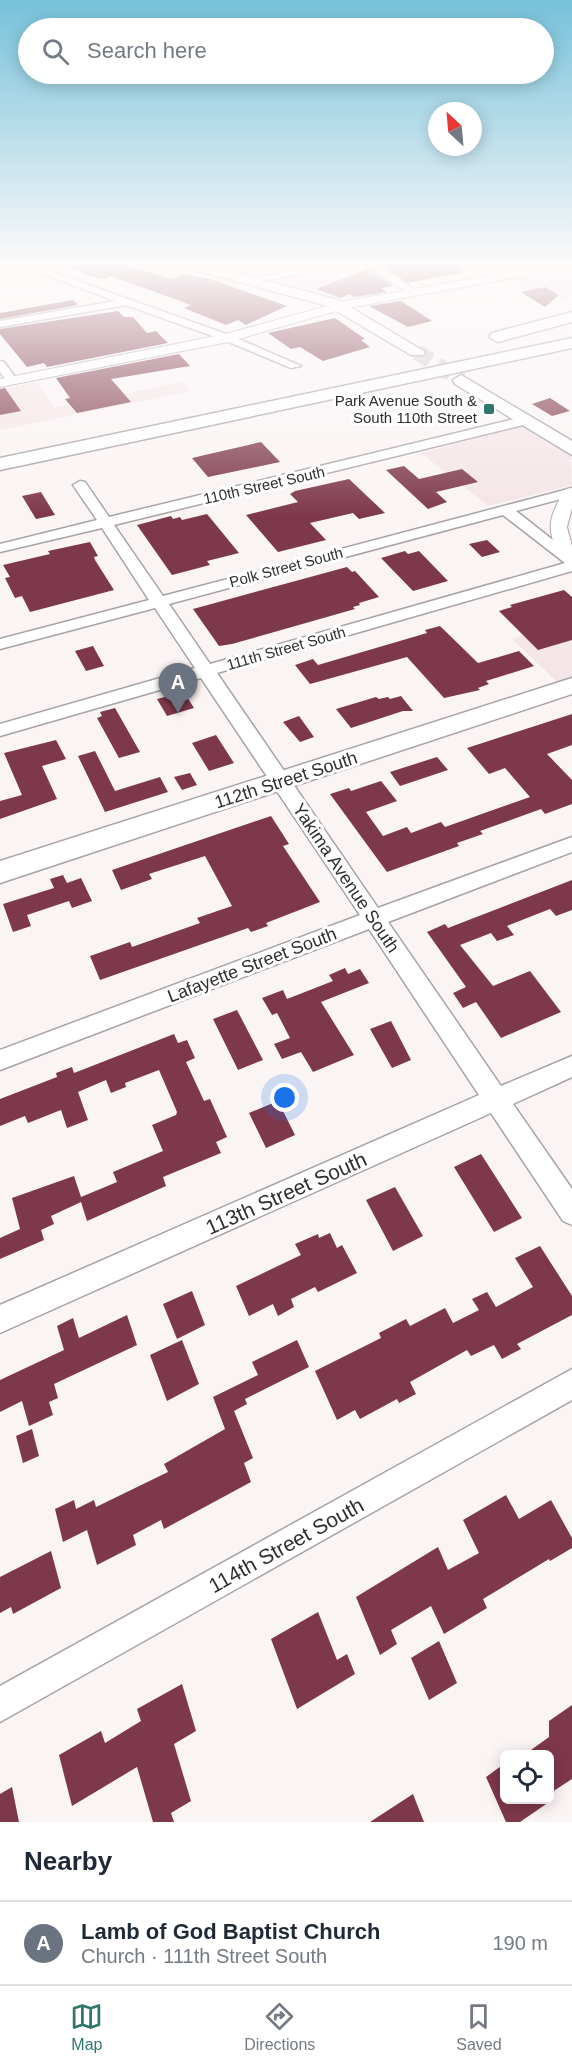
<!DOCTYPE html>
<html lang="en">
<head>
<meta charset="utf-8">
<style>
  body { margin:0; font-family:Arial,sans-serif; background:#f2f2f3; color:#1f2937 }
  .controls { position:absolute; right:18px; bottom:18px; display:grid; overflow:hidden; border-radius:9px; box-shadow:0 3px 15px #0003 }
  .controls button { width:54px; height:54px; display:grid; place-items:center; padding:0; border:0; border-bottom:2px solid #e0e1e3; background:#fff; color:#1f2937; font:30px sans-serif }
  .compass { position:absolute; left:428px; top:102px; width:54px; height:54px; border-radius:50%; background:#fff; box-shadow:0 3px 15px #0003; rotate:334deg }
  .you { position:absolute; left:285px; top:1098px; width:21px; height:21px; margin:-15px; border:4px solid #fff; border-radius:50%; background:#1a73e8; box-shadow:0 0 0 9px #1a73e833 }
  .badge { display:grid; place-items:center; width:39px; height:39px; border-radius:50%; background:#30766d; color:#fff; font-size:20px; font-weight:700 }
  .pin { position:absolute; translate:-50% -50px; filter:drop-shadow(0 2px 3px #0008) }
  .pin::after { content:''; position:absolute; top:32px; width:21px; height:18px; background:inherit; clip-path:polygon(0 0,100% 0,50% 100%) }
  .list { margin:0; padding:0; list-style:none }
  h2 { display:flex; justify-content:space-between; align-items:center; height:78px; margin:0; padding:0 24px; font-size:26px }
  h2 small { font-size:20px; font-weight:400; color:#747a83 }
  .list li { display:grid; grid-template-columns:39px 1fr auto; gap:18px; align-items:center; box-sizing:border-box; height:84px; padding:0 24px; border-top:2px solid #e0e1e3 }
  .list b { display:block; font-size:22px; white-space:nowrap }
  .list p { margin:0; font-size:20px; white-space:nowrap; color:#747a83 }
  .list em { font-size:20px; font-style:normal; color:#747a83 }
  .icon { flex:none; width:33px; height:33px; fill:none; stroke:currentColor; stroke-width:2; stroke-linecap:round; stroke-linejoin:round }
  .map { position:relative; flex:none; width:572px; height:1822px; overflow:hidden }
  .search { position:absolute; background:#fff; box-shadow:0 3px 15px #0003; left:18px; right:18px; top:18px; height:66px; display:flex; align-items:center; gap:15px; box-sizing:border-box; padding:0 21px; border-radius:33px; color:#747a83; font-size:22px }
  .sheet { height:162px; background:#fff }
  nav { display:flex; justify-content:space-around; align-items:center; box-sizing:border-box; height:84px; border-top:2px solid #e0e1e3; background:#fff; font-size:16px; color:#747a83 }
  nav a { display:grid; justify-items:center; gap:3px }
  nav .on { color:#30766d }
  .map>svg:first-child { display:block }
  .built { fill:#f4e5e8 }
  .building { fill:#7e384b }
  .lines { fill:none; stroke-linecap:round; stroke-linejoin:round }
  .secondary-tunnel { stroke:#d2cccd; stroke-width:16; stroke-dasharray:16 8; stroke-linecap:butt }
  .minor-casing { stroke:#a8a2a3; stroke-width:3 }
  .tertiary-casing { stroke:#a8a2a3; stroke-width:2 }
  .secondary-casing { stroke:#a8a2a3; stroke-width:3 }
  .motorway-casing { stroke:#a8a2a3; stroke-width:3 }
  .minor { fill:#fff; fill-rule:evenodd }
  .tertiary { fill:#fff; fill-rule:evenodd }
  .secondary { fill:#fff; fill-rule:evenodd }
  .motorway { fill:#fff; fill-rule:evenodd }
  .poi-dot { fill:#30766d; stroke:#fff; stroke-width:2 }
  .labels { text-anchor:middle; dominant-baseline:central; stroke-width:6; stroke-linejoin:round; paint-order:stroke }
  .far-poi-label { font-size:15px; fill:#302e2e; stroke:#fff; text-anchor:end }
  .far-street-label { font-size:15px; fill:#302e2e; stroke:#fff }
  .street-label { font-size:18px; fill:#302e2e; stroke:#fff }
  .near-street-label { font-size:21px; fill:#302e2e; stroke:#fff }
</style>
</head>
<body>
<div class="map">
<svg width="572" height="1822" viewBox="0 0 572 1822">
  <rect width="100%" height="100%" fill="#fbf4f5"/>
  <path class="built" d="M572,267V298L545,303L506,280Z
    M325,271L377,296L346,301L277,280Z
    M36,382L55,408L182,382L190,391L0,430V389Z
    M523,426L571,455L572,485L488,506L421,453Z
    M572,620V696L512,639Z"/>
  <path class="building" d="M53,261H112L171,279L184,274L210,279L287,306L246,325L238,320L226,325L184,308L191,305L111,276L104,279L90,276Z
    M411,261H447L465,272L408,283L384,266Z
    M368,269L393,286L381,288L387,292L354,297L349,294L341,298L316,289Z
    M545,287L559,295L545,307L521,292Z
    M73,300L78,305L0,319V313Z
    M401,301L432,321L408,327L369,306Z
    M118,311L124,317H133L147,333L156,331L168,343L47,367L44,363L27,367L0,334V329Z
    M335,318L365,339L361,340L370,347L323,361L300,347L291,349L268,333Z
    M179,354L190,366L111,379L131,402L77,413L65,399L70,398L56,378Z
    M5,388L21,411L0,415V389Z
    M550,398L570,411L552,416L532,404Z
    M261,442L280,462L208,477L192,458Z
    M404,466L419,479L462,469L478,482L436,492L447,502L428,509L386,470Z
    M349,479L385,513L359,519L353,513L310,523L326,540L278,552L246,515L298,502L290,494L295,491Z
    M41,492L55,515L36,519L22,496Z
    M207,514L239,553L207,561L210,565L172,575L137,525L171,516L173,519L180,517L182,520Z
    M487,540L500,552L482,557L469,544Z
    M90,542L98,556L94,557L95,560L114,590L30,612L22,596L15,598L5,578L10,577L3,565L50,554L48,551Z
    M405,551L408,554L419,551L448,581L413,591L381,558Z
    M347,567L352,572L355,571L379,597L359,603L360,605L353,607L355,609L232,644L219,646L193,609Z
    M564,590L572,597V640L538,650L499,611L512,607L510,605Z
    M440,626L478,663L519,651L534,666L486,681L489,684L478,688L480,690L444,698L407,657L310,684L295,665L313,659L318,665L427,633L425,630Z
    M93,646L104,666L86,671L75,651Z
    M184,692L194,708L167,716L157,699Z
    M401,696L413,711H403L351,728L336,709L376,697L379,699L388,697L390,699Z
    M115,708L140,752L119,758L97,718L102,716L100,712Z
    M572,714V745L547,754L572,780V804L545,814L541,809L480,831L483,834L457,843L459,846L387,872L330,794L349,788L351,791L381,781L397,801L366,812L383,836L407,827L411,833L441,822L445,827L530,797L505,768L489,774L467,748Z
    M299,716L314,737L300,742L283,722Z
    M216,735L234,763L209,771L192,743Z
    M56,740L66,759L42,766L57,799L0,819V801L22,795L4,753Z
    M95,751L115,791L160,777L168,792L105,812L78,756Z
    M437,757L448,770L400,786L390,772Z
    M190,773L197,785L182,790L174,777Z
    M271,816L289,844L283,846L320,902L266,923L268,926L251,932L248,928L100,980L90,956L130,942L132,947L200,923L197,918L232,906L205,856L149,874L152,879L121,890L112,870Z
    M63,875L67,883L81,878L92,901L72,908L69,901L27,915L31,926L13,932L3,904L54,888L50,879Z
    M572,880V910L556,916L550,909L507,926L514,935L497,941L491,933L460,945L493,986L530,971L561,1012L501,1038L476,1002L463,1008L453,993L466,987L427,932L445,924L448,928Z
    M345,968L348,974L360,969L369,983L321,1002L354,1055L313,1072L301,1052L282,1059L274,1044L290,1038L277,1013L272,1015L262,998L283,990L287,999L333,981L329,975Z
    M237,1010L263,1060L238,1070L213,1019Z
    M391,1021L411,1060L392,1068L370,1029Z
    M174,1034L178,1043L187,1040L195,1058L186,1062L204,1101L210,1099L227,1137L216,1142L221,1153L163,1177L166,1186L87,1221L81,1202L51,1216L54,1224L41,1230L44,1240L0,1259V1238L20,1229L12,1198L74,1176L81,1197L117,1182L113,1172L163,1151L152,1125L176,1115L177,1112L159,1070L125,1083L126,1087L111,1093L106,1080L78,1092L88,1120L67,1128L61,1110L28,1123L25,1116L0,1126V1099L57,1077L56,1073L72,1067L74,1073Z
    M278,1101L295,1135L266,1148L249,1113Z
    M481,1154L522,1218L494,1232L454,1167Z
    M395,1187L423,1236L393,1251L366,1200Z
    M330,1233L337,1248L342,1245L357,1273L318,1292L315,1287L291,1299L294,1307L278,1316L273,1304L249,1316L236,1286L301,1255L295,1244L318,1234L319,1238Z
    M540,1246L572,1296V1315L517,1344L521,1349L502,1359L494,1345L471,1356L467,1350L410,1382L416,1394L399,1403L397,1399L360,1419L355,1410L337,1420L315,1371L381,1338L379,1333L406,1319L410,1326L445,1308L453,1323L479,1310L472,1299L487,1292L496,1307L533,1287L515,1258Z
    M192,1291L205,1325L177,1339L163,1304Z
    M127,1315L137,1345L54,1384L58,1398L49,1402L53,1415L29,1426L22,1401L0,1412V1380L64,1350L57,1326L73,1318L79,1338Z
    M182,1340L199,1384L167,1401L150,1355Z
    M297,1340L309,1367L245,1399L247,1404L234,1411L253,1458L244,1463L251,1482L164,1529L161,1520L133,1535L136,1545L97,1565L87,1530L63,1542L55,1509L74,1500L76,1509L94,1500L96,1507L168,1472L164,1464L225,1429L213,1397L258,1375L252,1362Z
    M32,1429L39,1456L23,1463L16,1436Z
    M506,1495L519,1519L551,1500L572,1538V1548L550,1561L549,1559L483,1599L487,1608L444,1634L431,1606L391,1630L397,1644L380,1655L356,1597L438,1547L448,1570L479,1553L463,1520Z
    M51,1551L61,1588L13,1614L11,1607L0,1613V1577Z
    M318,1612L337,1660L347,1654L355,1674L297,1709L271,1639Z
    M439,1641L457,1683L429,1700L411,1658Z
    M182,1684L196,1731L174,1744L191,1801L171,1813L174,1822H153L137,1767L72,1806L59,1755L101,1731L105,1743L141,1721L137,1709Z
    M572,1705V1779L549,1794V1755H524L549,1737V1721Z
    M504,1764V1800H552L520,1822H506L486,1777Z
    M12,1787L19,1822H0V1794Z
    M413,1794L424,1822H370Z"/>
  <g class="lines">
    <path class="secondary-tunnel" d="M417,352L461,380"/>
    <g class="minor-casing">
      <path id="minor" d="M8,261H21L232,336L301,366L291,368L224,340L126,305L0,327V321L115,301Z
        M347,261H373L418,292L409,294L364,263L251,283L246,280Z
        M0,361L4,362L18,381L16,383H8L0,372Z
        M527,416L531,417V423L114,525L163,596L572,488V496L516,511L572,555V571L217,673L378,908L572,837V852L388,922L501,1086L572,1056V1077L513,1104L572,1189V1225L563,1221L491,1113L0,1333V1305L479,1095L369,929L0,1070V1050L360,915L201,678L0,736V724L195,668L155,608L0,649V639L149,600L102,528L0,552V544L97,520L73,485L80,481L85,482L109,517ZM503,515L565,563L210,664L169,604Z
        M572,1369V1400L0,1722V1686Z"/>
    </g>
    <g class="tertiary-casing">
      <path id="tertiary" d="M572,261V267L343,309L228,342L0,387V379L226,334L341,302Z
        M572,488V508L567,527L572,546V565L566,564C545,534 546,519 566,489Z"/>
    </g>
    <g class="secondary-casing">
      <path id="secondary" d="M171,261H192L338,300L425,352L423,355H411L328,306L173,264Z
        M461,375L572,441V455L455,384L453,380Z
        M572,678V694L0,883V861Z"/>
    </g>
    <g class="motorway-casing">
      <path id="motorway" d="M572,312V322L498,342L489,337L492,333Z
        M572,338V348L0,470V458Z"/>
    </g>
    <use href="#minor" class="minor"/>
    <use href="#tertiary" class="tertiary"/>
    <use href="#secondary" class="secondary"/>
    <use href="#motorway" class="motorway"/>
  </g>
  <linearGradient id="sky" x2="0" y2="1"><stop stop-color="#76c1da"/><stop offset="0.51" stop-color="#fdfafa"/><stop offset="1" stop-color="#fdfafa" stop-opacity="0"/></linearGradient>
  <rect width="572" height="516" fill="url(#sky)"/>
  <rect class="poi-dot" x="483" y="403" width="12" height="12" rx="3"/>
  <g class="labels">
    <g class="far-poi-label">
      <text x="477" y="400">Park Avenue South &amp;<tspan x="477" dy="17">South 110th Street</tspan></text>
    </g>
    <g class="far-street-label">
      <text transform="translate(264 485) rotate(-13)">110th Street South</text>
      <text transform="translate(286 567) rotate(-15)">Polk Street South</text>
      <text transform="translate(286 648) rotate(-16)">111th Street South</text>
    </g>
    <g class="street-label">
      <text transform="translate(286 780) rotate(-18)">112th Street South</text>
      <text transform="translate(346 878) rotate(56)">Yakima Avenue South</text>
      <text transform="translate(252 965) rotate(-21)">Lafayette Street South</text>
    </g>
    <g class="near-street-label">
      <text transform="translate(286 1193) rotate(-24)">113th Street South</text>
      <text transform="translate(286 1545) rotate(-29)">114th Street South</text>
    </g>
  </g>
</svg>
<div class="controls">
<button><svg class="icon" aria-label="locate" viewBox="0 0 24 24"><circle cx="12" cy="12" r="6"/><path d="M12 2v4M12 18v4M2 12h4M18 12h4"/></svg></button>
</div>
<svg class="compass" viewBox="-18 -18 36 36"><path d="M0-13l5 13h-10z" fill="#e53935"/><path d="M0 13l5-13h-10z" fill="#747a83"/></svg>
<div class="you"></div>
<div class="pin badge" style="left:178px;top:713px;background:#6b7280">A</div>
<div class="search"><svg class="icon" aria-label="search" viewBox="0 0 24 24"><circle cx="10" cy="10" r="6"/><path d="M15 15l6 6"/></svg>Search here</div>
</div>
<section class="sheet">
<h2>Nearby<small></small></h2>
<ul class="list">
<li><span class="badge" style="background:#6b7280">A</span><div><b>Lamb of God Baptist Church</b><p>Church · 111th Street South</p></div><em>190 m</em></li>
</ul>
</section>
<nav>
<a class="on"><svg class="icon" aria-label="map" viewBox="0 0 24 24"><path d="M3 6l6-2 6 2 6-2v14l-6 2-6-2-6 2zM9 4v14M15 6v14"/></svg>Map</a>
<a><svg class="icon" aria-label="directions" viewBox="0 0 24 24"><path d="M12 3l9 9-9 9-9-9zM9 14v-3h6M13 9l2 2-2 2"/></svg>Directions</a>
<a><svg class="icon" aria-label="saved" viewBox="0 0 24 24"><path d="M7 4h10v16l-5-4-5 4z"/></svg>Saved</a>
</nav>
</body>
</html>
